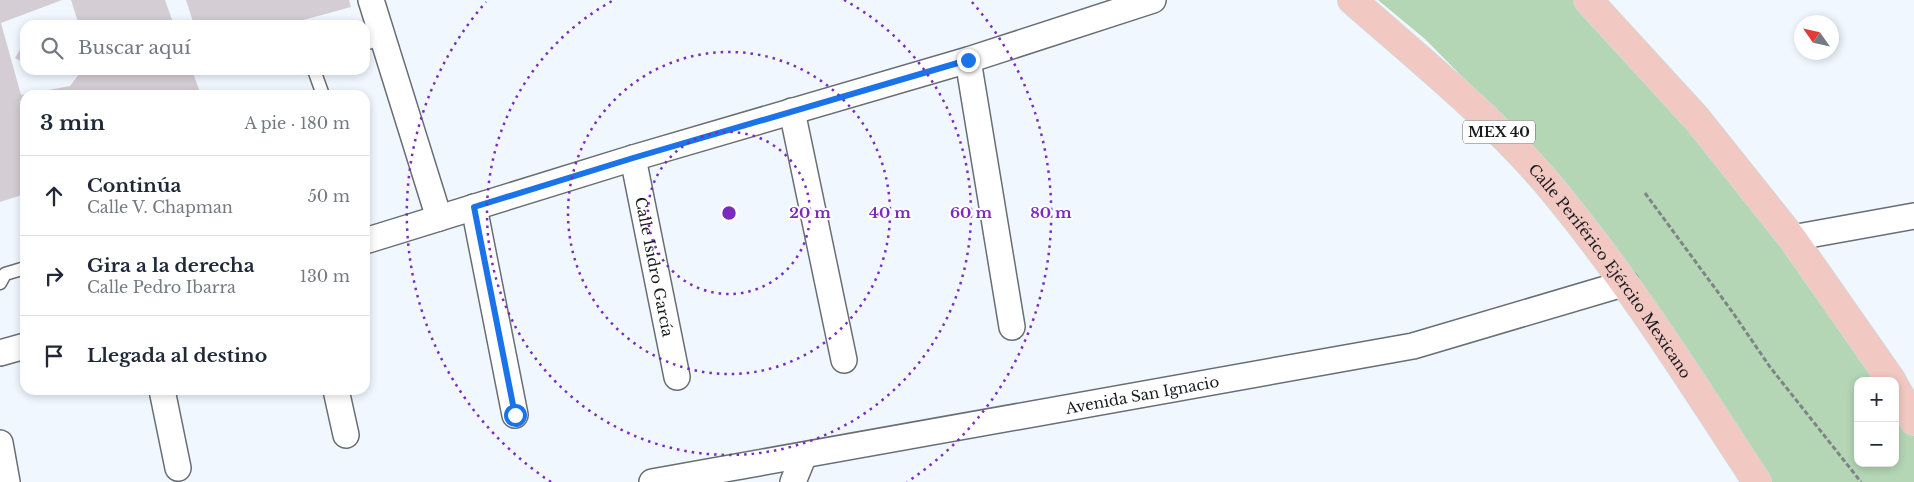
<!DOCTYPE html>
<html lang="es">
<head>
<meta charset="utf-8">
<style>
  body { margin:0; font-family:"Libre Baskerville",serif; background:#f6f6f7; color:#1f2937 }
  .controls { position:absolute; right:15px; bottom:15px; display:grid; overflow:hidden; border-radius:10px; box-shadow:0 2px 8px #0003 }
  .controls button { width:45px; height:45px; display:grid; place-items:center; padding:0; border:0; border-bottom:1px solid #e0e1e3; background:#fff; color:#1f2937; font:25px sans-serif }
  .compass { position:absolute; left:1794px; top:15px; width:45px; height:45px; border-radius:50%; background:#fff; box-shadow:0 2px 8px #0003; rotate:304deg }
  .stop { position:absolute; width:15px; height:15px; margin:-11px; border:4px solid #1a73e8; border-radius:50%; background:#fff }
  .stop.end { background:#1a73e8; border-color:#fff; box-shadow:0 1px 5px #0008 }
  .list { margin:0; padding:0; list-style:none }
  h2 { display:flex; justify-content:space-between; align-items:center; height:65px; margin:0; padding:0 20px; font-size:21px }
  h2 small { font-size:16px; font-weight:400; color:#747a83 }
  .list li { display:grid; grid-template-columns:32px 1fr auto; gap:15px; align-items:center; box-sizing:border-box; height:80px; padding:0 20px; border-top:1px solid #e0e1e3 }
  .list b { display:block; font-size:19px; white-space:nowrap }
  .list p { margin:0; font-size:16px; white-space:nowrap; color:#747a83 }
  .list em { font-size:16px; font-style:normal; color:#747a83 }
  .icon { flex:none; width:28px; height:28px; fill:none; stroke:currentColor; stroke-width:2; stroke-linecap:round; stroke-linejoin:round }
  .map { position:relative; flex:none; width:1914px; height:482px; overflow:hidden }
  .search { position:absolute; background:#fff; box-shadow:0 2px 8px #0003; left:20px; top:20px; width:350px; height:55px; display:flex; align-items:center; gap:12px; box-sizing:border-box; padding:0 18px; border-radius:15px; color:#747a83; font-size:19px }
  .panel { position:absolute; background:#fff; box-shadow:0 2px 8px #0003; left:20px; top:90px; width:350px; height:305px; border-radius:15px }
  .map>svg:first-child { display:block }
  .green { fill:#b4d6b5 }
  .building { fill:#d4cdd4 }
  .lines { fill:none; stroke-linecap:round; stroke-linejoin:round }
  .service-casing { stroke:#686e74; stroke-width:15 }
  .minor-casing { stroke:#686e74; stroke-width:28 }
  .trunk-casing { stroke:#d6d6d6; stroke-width:30 }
  .path { stroke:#808489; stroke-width:3; stroke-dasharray:5 2.5; stroke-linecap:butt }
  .service { stroke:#fff; stroke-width:12 }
  .minor { stroke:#fff; stroke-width:25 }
  .trunk { stroke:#f2c8c3; stroke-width:28 }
  .route { stroke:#1a73e8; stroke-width:6 }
  .ring { fill:none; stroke:#7b2cbf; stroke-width:2.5; stroke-dasharray:2.5 5 }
  .labels { text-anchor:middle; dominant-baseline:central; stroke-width:4; stroke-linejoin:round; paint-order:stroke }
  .shield { fill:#fff; stroke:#5e6062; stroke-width:1 }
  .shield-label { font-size:14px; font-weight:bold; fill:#191c1e }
  .street-label { font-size:15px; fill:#191c1e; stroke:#fff }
  .centre { fill:#7b2cbf; stroke:#fff; stroke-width:2.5 }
  .ring-label { font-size:15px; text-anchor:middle; font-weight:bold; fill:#7b2cbf; stroke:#fff; stroke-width:4; stroke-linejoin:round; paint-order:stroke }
</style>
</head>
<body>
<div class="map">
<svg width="1914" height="482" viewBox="0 0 1914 482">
  <rect width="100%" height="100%" fill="#f0f7fe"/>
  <path class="green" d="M1378,0H1581L1703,139L1885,381H1858V463H1895V397L1914,429V482H1763L1512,127L1425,39Z"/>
  <path class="building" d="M0,0H62L1,23L21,95L70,86L79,74L73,70H192L201,95H25V194L0,202Z
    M71,0H165L174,25H79Z
    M186,0H349L351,7L285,25H194Z
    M25,41V64L15,58Z"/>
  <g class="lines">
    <g class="service-casing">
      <path id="service" d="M365,44L382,38
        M314,70L323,95
        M0,283L5,274L25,268"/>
    </g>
    <g class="minor-casing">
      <g id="minor">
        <path d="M371,0L439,218"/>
        <path d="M968,60L1012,327"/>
        <path d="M792,111L844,360"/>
        <path id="s1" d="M633,158L677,377"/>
        <path d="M474,207L515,415"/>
        <path d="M1792,238L1914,216"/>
        <path d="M365,241L633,158L968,60L1153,0"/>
        <path d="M0,353L25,346"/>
        <path d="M162,390L178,468"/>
        <path d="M336,390L346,435"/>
        <path d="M0,443L7,482"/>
        <path id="s2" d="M652,482L1413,346L1626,283"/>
        <path d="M793,482L804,455"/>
      </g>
    </g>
    <g class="trunk-casing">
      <g id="trunk">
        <path id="s3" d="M1352,0C1419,59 1490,116 1548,184C1626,277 1691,381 1757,482"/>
        <path d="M1588,0L1697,119L1792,238L1892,381"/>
        <path d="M1895,387L1914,421"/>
      </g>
    </g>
    <path class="path" d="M1645,193L1731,310L1770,367L1861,482"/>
    <use href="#service" class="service"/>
    <use href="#minor" class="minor"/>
    <use href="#trunk" class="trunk"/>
  </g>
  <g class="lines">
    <path class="route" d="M515,415L474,207L633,158L968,60"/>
  </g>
  <g class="ring">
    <circle cx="729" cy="213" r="81"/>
    <circle cx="729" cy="213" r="161"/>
    <path d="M844 0A242 242 0 1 1 614 0"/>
    <path d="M551 482A322 322 0 0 1 486 2M972 2A322 322 0 0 1 907 482"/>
  </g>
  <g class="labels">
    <rect class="shield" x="1463" y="120.5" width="72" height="23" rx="4"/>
    <g class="shield-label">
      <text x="1499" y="132">MEX 40</text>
    </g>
    <g class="street-label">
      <text stroke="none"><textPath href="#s1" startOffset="111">Calle Isidro García</textPath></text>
      <text stroke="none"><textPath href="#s3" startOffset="376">Calle Periférico Ejército Mexicano</textPath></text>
      <text stroke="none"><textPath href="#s2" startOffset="498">Avenida San Ignacio</textPath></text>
    </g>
  </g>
  <circle cx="729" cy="213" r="8" class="centre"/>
  <g class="ring-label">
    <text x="810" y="218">20 m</text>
    <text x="890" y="218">40 m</text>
    <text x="971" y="218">60 m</text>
    <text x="1051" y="218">80 m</text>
  </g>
</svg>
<div class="controls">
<button>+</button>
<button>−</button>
</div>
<svg class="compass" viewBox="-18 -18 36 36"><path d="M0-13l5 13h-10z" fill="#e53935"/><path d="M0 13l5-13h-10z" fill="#747a83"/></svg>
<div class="stop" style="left:515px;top:415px"></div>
<div class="stop end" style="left:968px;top:60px"></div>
<div class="search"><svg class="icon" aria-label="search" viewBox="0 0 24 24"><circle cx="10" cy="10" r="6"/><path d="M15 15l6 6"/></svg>Buscar aquí</div>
<section class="panel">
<h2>3 min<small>A pie · 180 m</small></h2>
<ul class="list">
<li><svg class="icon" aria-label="ahead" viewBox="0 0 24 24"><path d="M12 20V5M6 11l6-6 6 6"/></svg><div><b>Continúa</b><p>Calle V. Chapman</p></div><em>50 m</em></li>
<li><svg class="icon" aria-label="right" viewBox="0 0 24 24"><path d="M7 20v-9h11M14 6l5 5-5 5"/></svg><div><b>Gira a la derecha</b><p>Calle Pedro Ibarra</p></div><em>130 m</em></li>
<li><svg class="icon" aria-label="arrive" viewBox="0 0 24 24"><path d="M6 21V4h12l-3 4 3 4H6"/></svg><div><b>Llegada al destino</b></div></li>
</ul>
</section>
</div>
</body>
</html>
